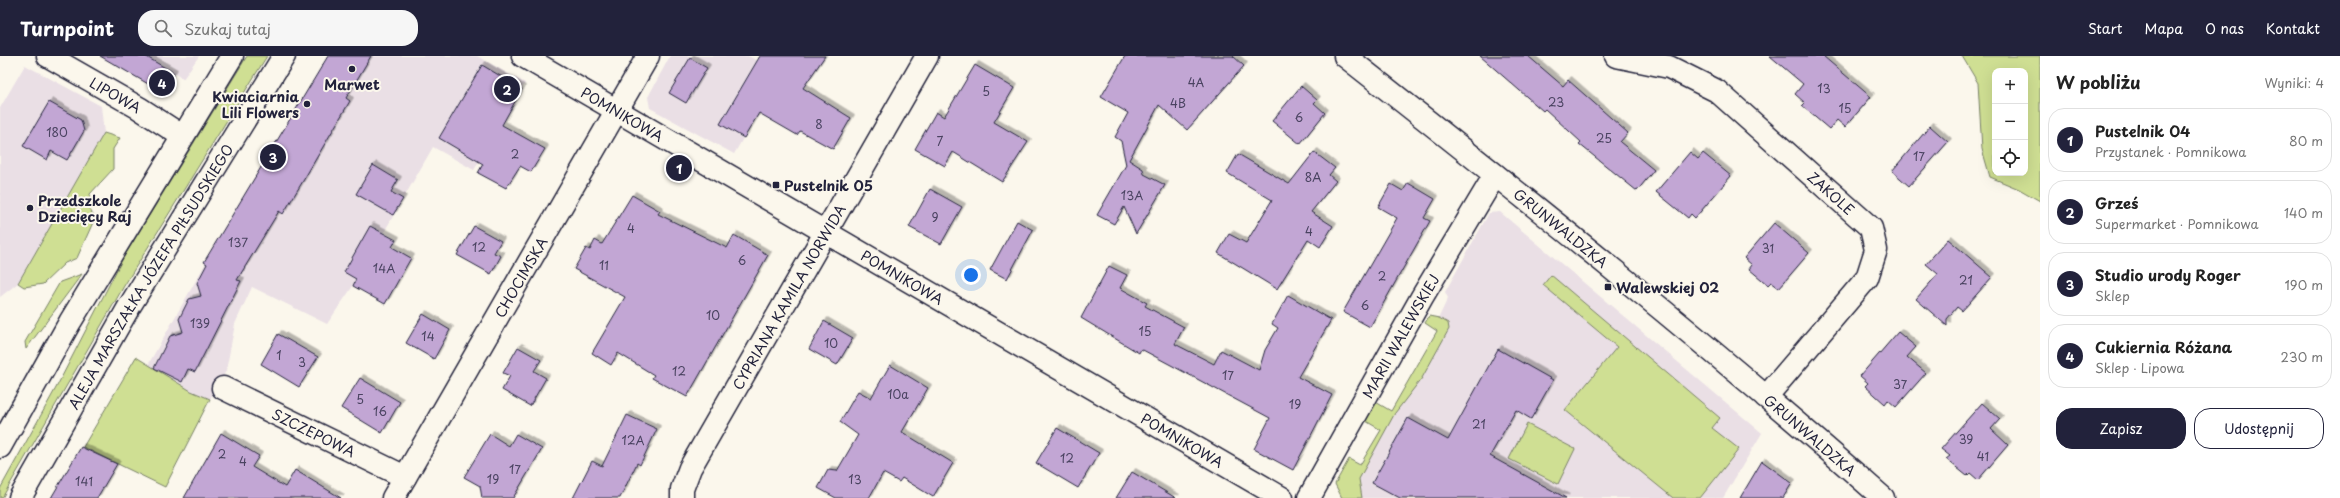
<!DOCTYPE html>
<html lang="pl">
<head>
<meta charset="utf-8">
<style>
  body { margin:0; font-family:"Playpen Sans",sans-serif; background:#f6f6f6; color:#222 }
  .controls { position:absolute; right:12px; top:12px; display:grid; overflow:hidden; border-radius:8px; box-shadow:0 4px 16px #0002 }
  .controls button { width:36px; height:36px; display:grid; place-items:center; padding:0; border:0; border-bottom:1px solid #e0e0e0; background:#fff; color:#222; font:20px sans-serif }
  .you { position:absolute; left:971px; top:219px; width:14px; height:14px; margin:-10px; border:3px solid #fff; border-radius:50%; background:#1a73e8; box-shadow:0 0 0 6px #1a73e833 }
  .badge { display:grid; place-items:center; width:26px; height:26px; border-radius:50%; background:#22223b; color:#fff; font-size:13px; font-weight:700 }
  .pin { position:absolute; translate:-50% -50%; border:2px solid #fff; box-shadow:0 1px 4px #0006 }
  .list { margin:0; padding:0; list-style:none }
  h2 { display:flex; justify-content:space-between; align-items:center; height:52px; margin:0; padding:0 16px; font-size:17px }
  h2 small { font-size:13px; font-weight:400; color:#767676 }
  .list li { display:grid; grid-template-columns:26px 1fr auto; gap:12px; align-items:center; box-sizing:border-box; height:64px; margin:0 8px 8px; padding:0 8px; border:1px solid #e0e0e0; border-radius:16px }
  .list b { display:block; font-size:15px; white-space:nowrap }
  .list p { margin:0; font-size:13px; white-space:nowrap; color:#767676 }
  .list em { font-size:13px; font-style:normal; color:#767676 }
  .actions { display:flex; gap:8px; padding:12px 16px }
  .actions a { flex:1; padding:9px 0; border:1px solid #22223b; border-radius:16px; text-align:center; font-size:14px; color:#22223b }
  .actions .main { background:#22223b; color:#fff }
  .icon { flex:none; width:22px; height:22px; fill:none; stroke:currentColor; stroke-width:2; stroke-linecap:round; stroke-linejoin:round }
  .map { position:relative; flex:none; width:2040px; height:442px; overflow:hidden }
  header { display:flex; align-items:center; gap:24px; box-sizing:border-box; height:56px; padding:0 20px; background:#22223b; color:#fff }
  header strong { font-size:19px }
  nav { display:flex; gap:22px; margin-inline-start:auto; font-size:14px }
  .search { width:280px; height:36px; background:#f6f6f6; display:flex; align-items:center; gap:10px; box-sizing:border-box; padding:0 14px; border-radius:16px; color:#767676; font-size:15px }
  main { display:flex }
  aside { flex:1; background:#fff }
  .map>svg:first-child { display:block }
  .built { fill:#eadfe5 }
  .green { fill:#cfdf93; stroke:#788067; fill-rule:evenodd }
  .building { fill:#c2a6d4; stroke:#22223b; filter:url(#shadow) }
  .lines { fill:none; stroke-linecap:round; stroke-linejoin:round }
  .street-casing { stroke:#22223b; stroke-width:25 }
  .secondary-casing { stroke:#22223b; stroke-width:25 }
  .street { stroke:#fbf7ec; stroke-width:22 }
  .secondary { stroke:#fbf7ec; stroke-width:22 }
  .poi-dot { fill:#22223b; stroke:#fbf7ec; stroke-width:1.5 }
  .labels { text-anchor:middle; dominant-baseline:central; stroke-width:4; stroke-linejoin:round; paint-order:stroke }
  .number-label { font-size:12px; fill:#4a4361 }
  .poi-label { font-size:14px; font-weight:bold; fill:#22223b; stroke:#fbf7ec; text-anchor:start }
  .street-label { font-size:14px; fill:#22223b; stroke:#fbf7ec }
</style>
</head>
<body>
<header>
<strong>Turnpoint</strong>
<div class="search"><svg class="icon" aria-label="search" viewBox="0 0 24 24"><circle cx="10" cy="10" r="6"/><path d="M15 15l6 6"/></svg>Szukaj tutaj</div>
<nav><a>Start</a><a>Mapa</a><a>O nas</a><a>Kontakt</a></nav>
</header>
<main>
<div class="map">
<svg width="2040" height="442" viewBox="0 0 2040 442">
  <defs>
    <filter id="shadow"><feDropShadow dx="3.5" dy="-3.5" stdDeviation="0" flood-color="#0004"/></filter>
  </defs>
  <rect width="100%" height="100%" fill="#fbf7ec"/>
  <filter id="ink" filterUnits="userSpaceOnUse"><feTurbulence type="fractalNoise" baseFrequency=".025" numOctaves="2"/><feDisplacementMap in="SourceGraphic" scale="8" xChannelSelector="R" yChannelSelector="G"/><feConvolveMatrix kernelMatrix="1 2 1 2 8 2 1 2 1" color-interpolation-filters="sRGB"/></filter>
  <g filter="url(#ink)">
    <path class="built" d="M100,0H199L183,23L174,17L162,36Z
      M328,0H477L525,27L474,114L433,91L353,230L327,268L252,231L235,268L226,315L210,343L191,335L148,309L246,136Z
      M670,0H748L781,17L734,98L650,52L648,41Z
      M25,9L101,50L104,77L18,227L0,241V52Z
      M1500,156L1762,377L1723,442H1342L1335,428L1349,403L1360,409L1437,275L1425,267L1429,260L1439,261L1448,242L1445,236L1489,157Z"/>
    <path class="green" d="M247,0H267L124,230L2,442H0V433L56,332L123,202Z
      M1962,0H2040V145L2019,133L1990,121L1982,93L1978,27ZM1995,15H2025V117H1995Z
      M104,77L120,82L113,93V113L90,138L89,152L95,162L77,202L65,207L43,228L24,231L18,227Z
      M82,218L26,293L25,286L60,226Z
      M1551,219L1720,362L1712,372L1739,393L1700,442H1673L1565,354L1617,291L1543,229Z
      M1429,260L1439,262L1448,267L1449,273L1422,322L1395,357L1359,423L1362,442H1342L1335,428L1349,403L1360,409L1381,374L1364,364L1374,345L1391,355L1437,275L1425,267Z
      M136,301L191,335L210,343L165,431L83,391Z
      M1527,368L1575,393L1558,428L1509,403Z"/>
    <path class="building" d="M100,0H145L174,17L162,36Z
      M328,0H371L346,42L350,45L303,125L283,158L279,155L237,224L241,225L195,316L188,313L182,326L154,312L170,280L183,276L179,263L189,243L201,240L197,227L207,208L204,206Z
      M760,0H825L803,32L851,62L833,93L800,75L797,79L759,57L744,82L720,68Z
      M1125,0H1233L1244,10L1187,74L1159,49L1129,104L1143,113L1144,118L1165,129L1136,178L1124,151L1114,168L1097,159L1126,109L1121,85L1115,81L1128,57L1101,41Z
      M1480,0H1528L1563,30L1568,24L1628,77L1620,86L1654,114L1637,135L1579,88L1581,86L1545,53L1543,55Z
      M1770,0H1823L1871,41L1845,71L1837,64L1829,73L1802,50L1805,47L1795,38L1803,28Z
      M690,2L707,12L686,47L669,37Z
      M482,9L522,33L502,69L545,93L531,116L520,110L506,132L478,117L483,108L439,82Z
      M975,9L1014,32L994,66L1028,86L1002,126L953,96L945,110L915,93L936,56L944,61Z
      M1301,30L1317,44L1314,47L1325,57L1300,88L1272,65Z
      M49,46L81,64L84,75L67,104L51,95L47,104L23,90Z
      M1930,70L1948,86L1909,130L1892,115Z
      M1314,96L1335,112L1329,119L1336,125L1311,156L1333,170L1320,191L1308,183L1277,233L1218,197L1229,178L1246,187L1272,144L1227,117L1238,98L1289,128Z
      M1690,96L1698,103L1703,97L1731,120L1695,162L1691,158L1688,162L1656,136Z
      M373,109L398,124L391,136L403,143L393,159L356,138Z
      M1408,127L1435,143L1424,162L1430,165L1370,271L1343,256L1397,162L1378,151L1391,128L1403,135Z
      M930,133L962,151L941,188L909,171Z
      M632,139L660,155L658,158L727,192L734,179L768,199L687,341L652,322L654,319L618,297L611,309L592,297L625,241L574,213L586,192L590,194L595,184L602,188Z
      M1017,165L1033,174L1007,223L990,214Z
      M1774,167L1809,197L1779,232L1771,226L1768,229L1749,213L1752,209L1744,202Z
      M370,170L396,184L392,191L411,202L385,248L353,230L356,223L344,216Z
      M474,170L501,185L494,197L501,200L491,218L457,199Z
      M1948,183L1992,221L1962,255L1957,251L1947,263V270L1916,243L1938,218L1926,208Z
      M1109,210L1127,219L1120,232L1147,247L1145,250L1184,271L1175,288L1214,308L1221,294L1259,314L1265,294L1278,272L1272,268L1288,239L1331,264L1298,321L1332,339L1293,414L1254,393L1270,362L1141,293L1139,297L1081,262Z
      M423,258L450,274L434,303L406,287Z
      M824,265L853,282L837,309L809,293Z
      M1898,276L1916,291L1907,301L1926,317L1896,351L1888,344L1885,348L1865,330L1868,327L1860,320Z
      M278,278L318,301L299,331L261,308Z
      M518,291L541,304L534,315L546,322L530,350L502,334L510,320L503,317Z
      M1498,293L1553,324L1531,363L1516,354L1490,400L1566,442H1400L1372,427L1408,362L1448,384Z
      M890,309L928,332L902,376L953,407L933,441L902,422L899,426L883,417L869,442H836L818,432L828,414L837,415L858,379L840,366L858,335L871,342Z
      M360,322L400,346L382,377L341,352Z
      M1982,347L2000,363L1991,373L2008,389L1978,424L1970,417L1967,420L1946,403L1950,400L1941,393Z
      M627,359L657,373L640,409L637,407L620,442H573L592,405L602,410Z
      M1057,372L1099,397L1078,432L1036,407Z
      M221,377L259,400L252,411L285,431L295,414L341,442H184Z
      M490,378L509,390L516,378L542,393L513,442H482L480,430L464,421Z
      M81,391L117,408L97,442H51Z
      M1762,405L1792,427L1783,442H1740Z
      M1132,416L1176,442H1116Z"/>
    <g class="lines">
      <g class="street-casing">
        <g id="street">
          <path id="s1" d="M48,0L139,52L182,80"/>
          <path id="s2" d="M523,0L1282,442"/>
          <path id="s3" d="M1345,0C1527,143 1709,288 1883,442"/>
          <path id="s4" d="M1616,0L1669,11L1717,35L1871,172L1876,194L1867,222L1766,341"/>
          <path id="s5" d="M223,332L405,421"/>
          <path id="s6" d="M393,442L648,0"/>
          <path id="s7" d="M682,442V433L690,412L927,0"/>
          <path id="s8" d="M1309,442L1422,241L1495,119"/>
        </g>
      </g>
      <g class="secondary-casing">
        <g id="secondary">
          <path d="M0,391L70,266L232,0"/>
          <path id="s9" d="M20,442L129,251L284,0"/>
        </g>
      </g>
      <use href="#street" class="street"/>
      <use href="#secondary" class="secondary"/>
    </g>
  </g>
  <g class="poi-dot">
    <circle cx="352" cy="13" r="4"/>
    <circle cx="307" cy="48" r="4"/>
    <rect x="772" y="125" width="8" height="8" rx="2"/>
    <circle cx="30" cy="152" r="4"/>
    <rect x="1604" y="227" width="8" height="8" rx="2"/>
  </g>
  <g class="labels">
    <g class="number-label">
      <text x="1196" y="26">4A</text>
      <text x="1824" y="32">13</text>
      <text x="986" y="35">5</text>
      <text x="1556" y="46">23</text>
      <text x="1178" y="47">4B</text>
      <text x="1845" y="52">15</text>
      <text x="1299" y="61">6</text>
      <text x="819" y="68">8</text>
      <text x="57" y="76">180</text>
      <text x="1604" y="82">25</text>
      <text x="940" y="85">7</text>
      <text x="515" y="98">2</text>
      <text x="1919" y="100">17</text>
      <text x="1313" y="121">8A</text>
      <text x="1132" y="139">13A</text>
      <text x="935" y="161">9</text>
      <text x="631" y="172">4</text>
      <text x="1309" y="175">4</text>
      <text x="238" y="186">137</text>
      <text x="479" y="191">12</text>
      <text x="1768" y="192">31</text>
      <text x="742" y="204">6</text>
      <text x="604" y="209">11</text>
      <text x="384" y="212">14A</text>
      <text x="1382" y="220">2</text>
      <text x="1966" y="224">21</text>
      <text x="1365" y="249">6</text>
      <text x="713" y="259">10</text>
      <text x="200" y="267">139</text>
      <text x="1145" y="275">15</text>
      <text x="428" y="280">14</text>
      <text x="831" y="287">10</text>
      <text x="279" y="299">1</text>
      <text x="302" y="306">3</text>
      <text x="679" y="315">12</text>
      <text x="1228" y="319">17</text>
      <text x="1900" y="328">37</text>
      <text x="898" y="338">10a</text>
      <text x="360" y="343">5</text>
      <text x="1295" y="348">19</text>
      <text x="380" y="355">16</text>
      <text x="1479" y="368">21</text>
      <text x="1966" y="383">39</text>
      <text x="633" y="384">12A</text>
      <text x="222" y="398">2</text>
      <text x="1983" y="400">41</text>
      <text x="1067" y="402">12</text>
      <text x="243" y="405">4</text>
      <text x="515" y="413">17</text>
      <text x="493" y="423">19</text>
      <text x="855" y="423">13</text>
      <text x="84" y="425">141</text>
    </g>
    <g class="poi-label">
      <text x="352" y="28" text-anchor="middle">Marwet</text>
      <text x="299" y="40" text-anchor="end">Kwiaciarnia<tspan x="299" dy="16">Lili Flowers</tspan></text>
      <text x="784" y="129">Pustelnik 05</text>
      <text x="38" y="144">Przedszkole<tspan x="38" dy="16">Dziecięcy Raj</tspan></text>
      <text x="1616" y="231">Walewskiej 02</text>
    </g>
    <g class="street-label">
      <text stroke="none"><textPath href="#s1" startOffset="78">LIPOWA</textPath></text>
      <text stroke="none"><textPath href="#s2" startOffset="115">POMNIKOWA</textPath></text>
      <text stroke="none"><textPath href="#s4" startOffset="261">ZAKOLE</textPath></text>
      <text stroke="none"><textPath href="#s3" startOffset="276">GRUNWALDZKA</textPath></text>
      <text stroke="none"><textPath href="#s9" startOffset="257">ALEJA MARSZAŁKA JÓZEFA PIŁSUDSKIEGO</textPath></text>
      <text stroke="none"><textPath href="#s2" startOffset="439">POMNIKOWA</textPath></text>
      <text stroke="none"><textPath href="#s6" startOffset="255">CHOCIMSKA</textPath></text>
      <text stroke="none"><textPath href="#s7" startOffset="229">CYPRIANA KAMILA NORWIDA</textPath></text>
      <text stroke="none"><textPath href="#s8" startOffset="186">MARII WALEWSKIEJ</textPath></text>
      <text stroke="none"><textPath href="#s5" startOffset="101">SZCZEPOWA</textPath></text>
      <text stroke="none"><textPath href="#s3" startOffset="600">GRUNWALDZKA</textPath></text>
      <text stroke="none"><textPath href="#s2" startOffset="763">POMNIKOWA</textPath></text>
    </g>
  </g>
</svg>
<div class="controls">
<button>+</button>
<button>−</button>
<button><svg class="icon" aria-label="locate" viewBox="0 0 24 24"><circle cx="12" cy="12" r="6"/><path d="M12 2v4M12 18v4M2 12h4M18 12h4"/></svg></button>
</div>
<div class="you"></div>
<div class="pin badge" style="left:679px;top:112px">1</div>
<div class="pin badge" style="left:507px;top:33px">2</div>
<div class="pin badge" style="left:273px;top:101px">3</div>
<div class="pin badge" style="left:162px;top:27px">4</div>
</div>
<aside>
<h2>W pobliżu<small>Wyniki: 4</small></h2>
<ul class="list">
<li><span class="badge">1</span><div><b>Pustelnik 04</b><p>Przystanek · Pomnikowa</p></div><em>80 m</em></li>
<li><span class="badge">2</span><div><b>Grześ</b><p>Supermarket · Pomnikowa</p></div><em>140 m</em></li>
<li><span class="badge">3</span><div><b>Studio urody Roger</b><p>Sklep</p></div><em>190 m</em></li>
<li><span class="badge">4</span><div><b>Cukiernia Różana</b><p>Sklep · Lipowa</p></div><em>230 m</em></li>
</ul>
<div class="actions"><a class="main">Zapisz</a><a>Udostępnij</a></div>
</aside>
</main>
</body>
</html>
